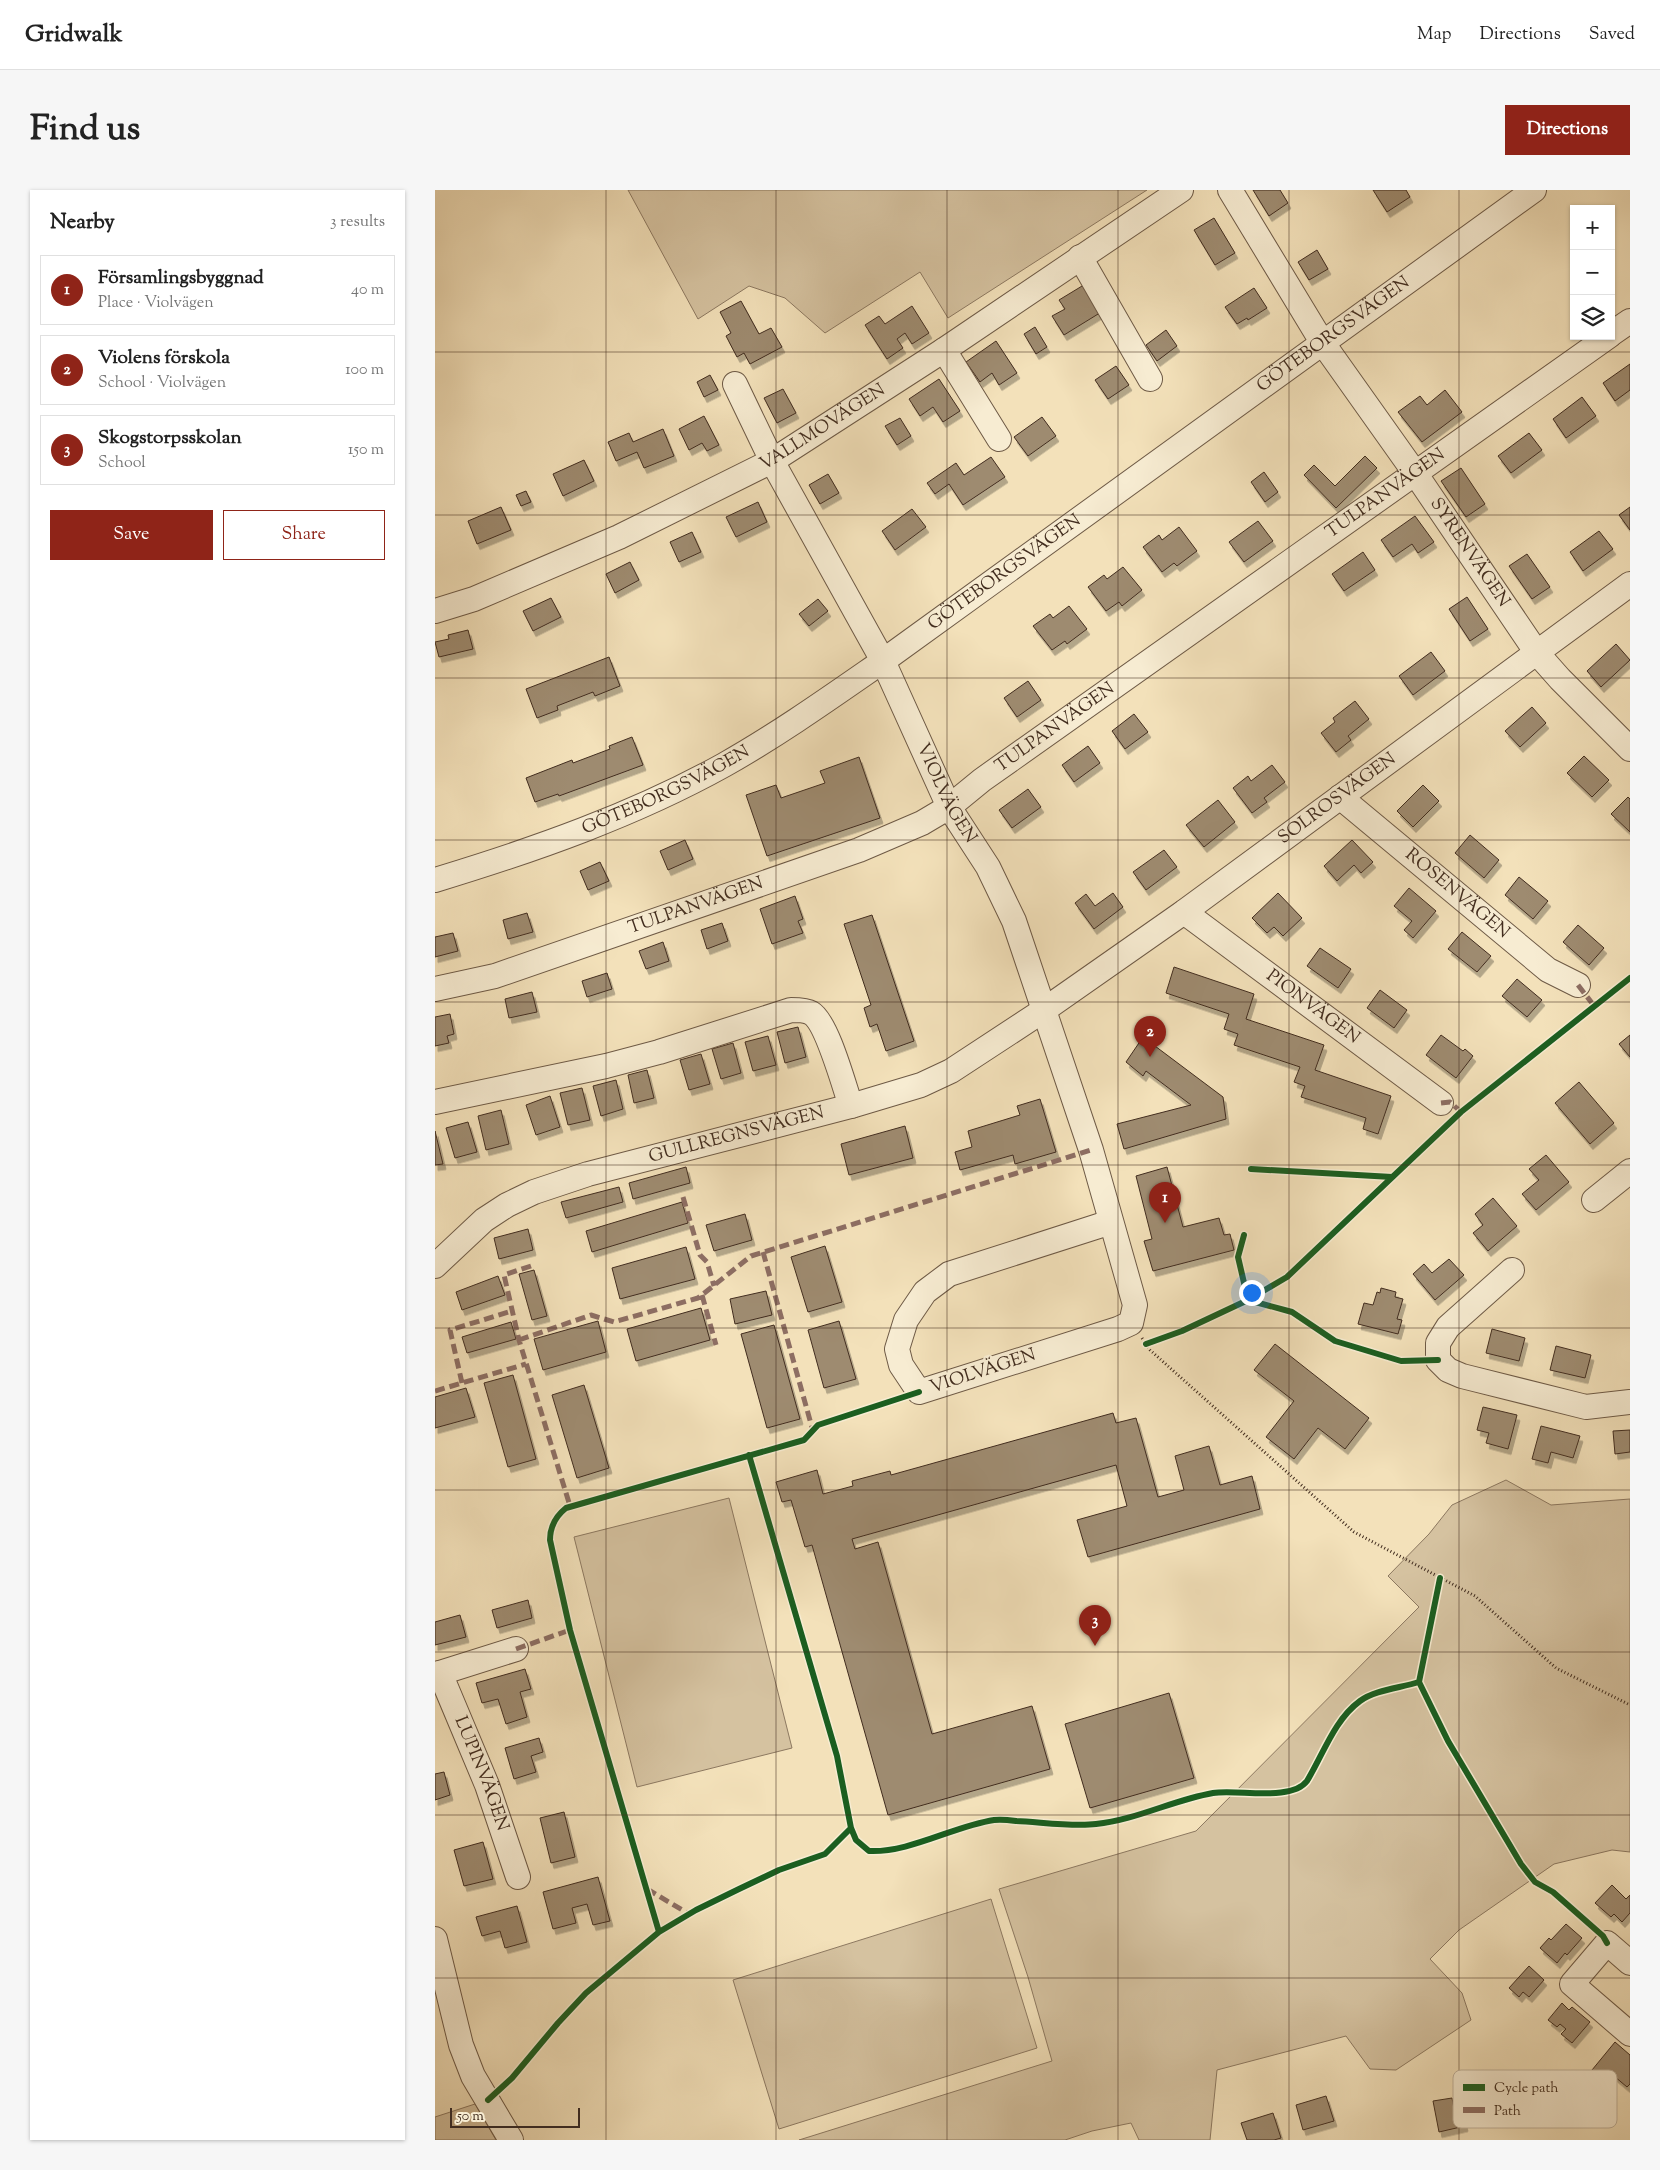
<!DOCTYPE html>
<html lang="en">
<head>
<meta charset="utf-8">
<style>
  body { margin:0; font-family:"Sorts Mill Goudy",serif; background:#f6f6f6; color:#222 }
  .controls { position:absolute; right:15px; top:15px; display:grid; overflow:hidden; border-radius:0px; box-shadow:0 1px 4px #0004 }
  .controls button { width:45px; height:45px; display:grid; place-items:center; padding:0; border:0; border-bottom:1px solid #e0e0e0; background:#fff; color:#222; font:25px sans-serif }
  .scale { position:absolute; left:15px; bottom:12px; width:130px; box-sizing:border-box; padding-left:5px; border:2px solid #422d1f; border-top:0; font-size:14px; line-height:18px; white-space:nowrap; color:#422d1f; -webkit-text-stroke:4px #f7ecd2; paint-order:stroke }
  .you { position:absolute; left:816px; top:1102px; width:18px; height:18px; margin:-12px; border:4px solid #fff; border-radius:50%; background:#1a73e8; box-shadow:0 0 0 8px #1a73e833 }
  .badge { display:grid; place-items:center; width:32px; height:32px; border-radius:50%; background:#8f2418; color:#fff; font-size:16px; font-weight:700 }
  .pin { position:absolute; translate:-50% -41px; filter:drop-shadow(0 1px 2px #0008) }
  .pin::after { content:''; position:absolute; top:26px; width:18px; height:15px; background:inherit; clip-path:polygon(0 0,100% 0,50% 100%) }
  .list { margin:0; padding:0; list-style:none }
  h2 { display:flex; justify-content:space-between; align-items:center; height:65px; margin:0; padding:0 20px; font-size:21px }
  h2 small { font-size:16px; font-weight:400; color:#767676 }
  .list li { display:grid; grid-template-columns:32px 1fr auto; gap:15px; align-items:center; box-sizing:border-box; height:70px; margin:0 10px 10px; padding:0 10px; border:1px solid #e0e0e0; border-radius:0px }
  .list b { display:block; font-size:19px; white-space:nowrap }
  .list p { margin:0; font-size:16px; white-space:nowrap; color:#767676 }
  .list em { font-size:16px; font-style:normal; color:#767676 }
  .actions { display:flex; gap:10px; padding:15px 20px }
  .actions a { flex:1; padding:11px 0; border:1px solid #8f2418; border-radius:0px; text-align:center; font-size:18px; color:#8f2418 }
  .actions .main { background:#8f2418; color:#fff }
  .icon { flex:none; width:28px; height:28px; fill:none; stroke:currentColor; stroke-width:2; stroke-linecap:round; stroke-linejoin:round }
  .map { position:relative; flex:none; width:1195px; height:1950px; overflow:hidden; border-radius:0px }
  header { display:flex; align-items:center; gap:30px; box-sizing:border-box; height:70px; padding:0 25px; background:#fff; border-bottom:1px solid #e0e0e0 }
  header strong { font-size:24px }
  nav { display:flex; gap:28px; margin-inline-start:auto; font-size:18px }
  .intro { display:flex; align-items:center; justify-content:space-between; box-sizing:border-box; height:120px; padding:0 30px }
  h1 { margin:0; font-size:35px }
  .button { padding:12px 22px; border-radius:0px; background:#8f2418; color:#fff; font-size:18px; font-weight:700 }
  main { display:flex; gap:30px; padding:0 30px }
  aside { flex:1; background:#fff; border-radius:0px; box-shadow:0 1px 4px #0004 }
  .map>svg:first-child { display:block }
  .green { fill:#d5c2a0; stroke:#8c7860 }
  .building { fill:#9e8b70; stroke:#422d1f; filter:url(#shadow) }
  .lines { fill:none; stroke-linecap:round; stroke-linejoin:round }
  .minor-casing { stroke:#6e5a46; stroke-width:26 }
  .path { stroke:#422d1f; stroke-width:3; stroke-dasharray:1 2.5; stroke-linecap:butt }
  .minor { stroke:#f7ecd2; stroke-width:24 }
  .quiet { stroke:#8d6e63; stroke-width:5; stroke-dasharray:10 5; stroke-linecap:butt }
  .cycleway-casing { stroke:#f7ecd2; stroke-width:9 }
  .cycleway { stroke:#1b5e20; stroke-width:6 }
  .grid { fill:none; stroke:#422d1f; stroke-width:1; stroke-opacity:0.55 }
  .labels { text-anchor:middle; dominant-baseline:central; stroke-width:5; stroke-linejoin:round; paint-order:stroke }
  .street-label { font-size:18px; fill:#422d1f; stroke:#f7ecd2 }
  .key { fill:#f7ecd2; stroke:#c1b39c; stroke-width:1 }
  .key-label { font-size:14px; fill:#422d1f }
</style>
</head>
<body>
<header>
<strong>Gridwalk</strong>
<nav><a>Map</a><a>Directions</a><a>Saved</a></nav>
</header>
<div class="intro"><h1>Find us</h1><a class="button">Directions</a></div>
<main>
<aside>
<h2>Nearby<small>3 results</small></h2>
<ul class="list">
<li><span class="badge">1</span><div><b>Församlingsbyggnad</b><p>Place · Violvägen</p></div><em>40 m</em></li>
<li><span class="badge">2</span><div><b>Violens förskola</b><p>School · Violvägen</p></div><em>100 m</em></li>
<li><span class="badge">3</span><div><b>Skogstorpsskolan</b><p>School</p></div><em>150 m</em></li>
</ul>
<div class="actions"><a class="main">Save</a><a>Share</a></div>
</aside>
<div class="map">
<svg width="1195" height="1950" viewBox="0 0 1195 1950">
  <defs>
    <filter id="shadow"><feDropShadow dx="3" dy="5.5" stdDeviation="0" flood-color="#0004"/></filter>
  </defs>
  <rect width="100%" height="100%" fill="#f3e1ba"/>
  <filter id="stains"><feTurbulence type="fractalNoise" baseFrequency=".004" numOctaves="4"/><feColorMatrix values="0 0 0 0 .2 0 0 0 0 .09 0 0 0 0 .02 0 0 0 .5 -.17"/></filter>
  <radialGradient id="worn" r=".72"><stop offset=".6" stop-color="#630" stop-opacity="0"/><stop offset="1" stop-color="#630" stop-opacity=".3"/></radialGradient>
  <path class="green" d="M193,0H712L513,128L485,82L390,143L350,108L314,96L263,129Z
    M1071,1290L1116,1315L1195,1309V1662L1177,1660L1119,1674L1024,1740L995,1769L1027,1803L1036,1830L961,1880L935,1879L911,1846L782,1880L775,1950H704L696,1933L657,1941L630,1950H364L617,1871L593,1787L564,1699L761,1641L984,1417L953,1386L994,1344L1017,1315Z
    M294,1308L357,1558L202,1597L139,1347Z
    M556,1709L602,1858L344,1939L298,1790Z
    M40,1914L61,1950H0V1927Z"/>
  <path class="building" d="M818,0H845L853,13L834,26Z
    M938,0H971L975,7L952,22Z
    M779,28L800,63L780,75L759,40Z
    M882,60L893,79L874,90L863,72Z
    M652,93L668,121L629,145L617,126L630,119L624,110Z
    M819,98L832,118L813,130L812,128L802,134L790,117Z
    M306,111L324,144L336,138L347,157L315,174L309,163L302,167L291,146L296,143L285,122Z
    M477,116L494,143L477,154L470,143L462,149L468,158L452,169L430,135L444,126L450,134Z
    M600,137L612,157L601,164L589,144Z
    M731,140L742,156L722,171L711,155Z
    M561,151L582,183L564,195L557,183L545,192L531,172Z
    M1195,174V200L1180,211L1168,193Z
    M681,176L694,195L673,209L660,190Z
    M275,185L283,200L269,207L262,192Z
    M504,189L525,221L508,232L498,217L485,226L474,209Z
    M348,199L361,223L342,233L329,208Z
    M1010,200L1027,222L987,252L963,222L985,206L992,215Z
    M1147,207L1161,226L1131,248L1118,229Z
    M269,226L284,255L272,261L267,253L254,260L244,239Z
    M607,227L621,246L593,266L579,247Z
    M465,228L476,246L462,255L450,236Z
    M228,239L239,266L209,278L202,262L181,271L173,252L194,243L198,252Z
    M1094,243L1107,260L1076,283L1063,266Z
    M930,266L942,278L901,318L869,285L879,275L900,296Z
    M556,267L570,287L528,315L514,294L500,304L492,293L521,273L529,285Z
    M149,270L159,291L128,306L118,284Z
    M1026,278L1050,314L1031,327L1006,291Z
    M829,282L843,302L830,312L816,292Z
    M393,284L404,303L385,314L374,295Z
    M91,301L96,312L86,316L81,305Z
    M323,312L332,332L301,347L291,327Z
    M66,317L76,340L42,354L33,331Z
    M1195,317V340L1184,325Z
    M477,319L491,337L460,360L447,341Z
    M980,326L999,352L983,363L977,354L958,367L946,350Z
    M823,331L838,351L809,372L794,352Z
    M744,337L762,361L742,376L739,373L727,382L708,357L724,345L727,350Z
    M1164,341L1178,359L1148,381L1135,362Z
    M257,342L266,362L244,372L235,352Z
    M928,362L940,380L909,401L897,384Z
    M1092,364L1115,397L1097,409L1074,376Z
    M195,372L204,390L180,403L171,384Z
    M688,377L707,400L687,416L684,412L671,421L653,397L669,385L672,389Z
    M1032,407L1053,439L1035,451L1014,419Z
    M116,408L126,427L98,441L88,421Z
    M383,409L393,421L374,436L364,424Z
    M634,416L652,439L632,454L630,451L617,460L598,436L615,424L618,428Z
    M33,440L38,459L4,467L0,452L14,449L13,445Z
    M1181,454L1195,470L1166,497L1152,481Z
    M996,462L1010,481L978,505L964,486Z
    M174,467L185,496L160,506L158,502L122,516L123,520L102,528L91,499Z
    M593,491L606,510L582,527L569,508Z
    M920,511L934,529L913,546L916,550L901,562L886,543L900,532L898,528Z
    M1097,517L1111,533L1085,557L1070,541Z
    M699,524L713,542L690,559L677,541Z
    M197,547L208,575L124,606L123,604L100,612L91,588L137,570L138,573L175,559L174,556Z
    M653,556L665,573L639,592L627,575Z
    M1149,566L1174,590L1157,607L1132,583Z
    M424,567L445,628L332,666L311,605L341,595L346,608L390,593L385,581Z
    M837,575L850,592L829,608L832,612L817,623L798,598L813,586L816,591Z
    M988,595L1004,611L978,637L962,621Z
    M593,599L606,617L577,638L564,620Z
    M1193,607L1195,609V642L1176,624Z
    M783,610L800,632L769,657L751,635Z
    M1035,645L1064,670L1049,688L1020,663Z
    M250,650L258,669L233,680L225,661Z
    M917,650L938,672L926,683L919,675L902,691L889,676Z
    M729,660L742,677L711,700L698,682Z
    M165,672L174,691L153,700L145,681Z
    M1084,687L1113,711L1098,729L1070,705Z
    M974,698L1001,721L978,748L969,740L977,731L959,716Z
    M678,703L688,717L659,739L640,713L651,704L660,716Z
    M843,703L867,728L848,746L839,737L832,743L817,728Z
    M360,706L368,729L363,731L368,743L337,754L325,719Z
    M92,723L98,742L73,749L68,730Z
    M437,725L479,851L451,861L442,834L435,837L429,818L436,815L409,734Z
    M287,733L293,751L272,759L266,740Z
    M1143,735L1169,758L1154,775L1128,752Z
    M1027,742L1056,766L1042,782L1013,759Z
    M18,743L23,761L0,767V747Z
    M228,752L234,771L211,779L204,761Z
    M885,758L916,779L903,798L872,776Z
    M739,777L819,804L811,829L889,855L880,880L956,906L943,944L928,939L931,928L866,907L870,896L859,892L865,877L799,855L803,844L789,839L794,824L731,803Z
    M172,783L177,799L152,807L147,791Z
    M1082,789L1107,810L1092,827L1067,806Z
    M945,800L972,820L959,838L932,818Z
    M97,802L102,822L74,828L70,809Z
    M15,824L19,844L12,846L14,853L0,856V827Z
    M363,837L371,867L350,873L342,842Z
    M1006,845L1028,861L1030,859L1038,866L1021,888L991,865Z
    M1195,845V867L1184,854Z
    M333,846L341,875L318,881L310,852Z
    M708,847L788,907L791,929L689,959L682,934L756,915L711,881L708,886L691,872Z
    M298,853L306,883L286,889L277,859Z
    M266,864L275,894L254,900L245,870Z
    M212,880L219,908L199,913L193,885Z
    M181,890L188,919L166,926L158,896Z
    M1144,892L1179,933L1155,954L1120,913Z
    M147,898L155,930L133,935L125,903Z
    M115,906L125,937L101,945L91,915Z
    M605,909L621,962L580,974L578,965L525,980L520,962L537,957L533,941L585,925L582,916Z
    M66,920L74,954L51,960L43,926Z
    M33,932L42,962L20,968L11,938Z
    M470,936L478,968L414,985L406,954Z
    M0,941L8,974L0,975Z
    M1111,965L1134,992L1101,1020L1087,1004L1104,990L1094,979Z
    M251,977L255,993L198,1009L194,993Z
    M732,977L748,1037L784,1028L789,1045L795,1044L799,1060L718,1081L709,1051L717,1049L701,986Z
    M184,997L188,1012L131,1028L126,1012Z
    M1058,1008L1082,1036L1053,1061L1038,1043L1048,1035L1040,1024Z
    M247,1012L253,1033L157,1062L151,1041Z
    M310,1024L317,1050L279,1061L271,1035Z
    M93,1039L98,1060L64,1069L59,1048Z
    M390,1056L407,1112L373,1122L356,1067Z
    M251,1057L260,1089L185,1109L177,1078Z
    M1014,1069L1029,1085L1000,1110L978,1084L989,1074L997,1083Z
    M99,1080L112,1126L97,1130L84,1084Z
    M63,1086L70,1105L27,1120L21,1102Z
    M946,1098L961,1102L960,1107L968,1109L962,1129L967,1130L963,1144L923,1134L929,1113L938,1115L942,1102L945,1103Z
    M331,1101L337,1125L300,1134L295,1109Z
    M266,1118L275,1150L201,1171L192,1139Z
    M163,1131L171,1162L108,1180L99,1149Z
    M404,1131L421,1189L389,1198L373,1140Z
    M76,1132L81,1149L32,1163L27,1147Z
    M339,1135L365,1229L332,1238L306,1144Z
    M1057,1139L1090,1148L1084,1171L1051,1163Z
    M840,1154L934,1228L910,1259L883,1238L859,1269L831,1247L859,1211L819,1180Z
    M1121,1156L1156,1165L1150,1188L1115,1180Z
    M78,1185L101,1269L73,1277L49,1193Z
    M149,1195L174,1278L142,1288L117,1205Z
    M31,1198L40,1227L0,1238V1207Z
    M1048,1217L1082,1225L1073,1259L1051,1253L1054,1243L1042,1240Z
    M678,1223L681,1233L701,1228L723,1307L749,1300L740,1266L774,1256L785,1295L817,1286L825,1319L653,1367L642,1330L692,1316L681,1275L417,1349L420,1359L443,1352L497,1544L597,1516L615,1579L453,1625L377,1355L370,1357L356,1310L347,1312L341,1292L382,1280L388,1304L418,1296L417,1291L455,1281L456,1285Z
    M1106,1236L1145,1246L1138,1268L1116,1262L1113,1273L1097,1269Z
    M1195,1240V1262L1180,1264L1178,1241Z
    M93,1410L97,1428L62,1438L57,1420Z
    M25,1425L31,1447L0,1455V1432Z
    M90,1479L96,1499L85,1502L92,1527L71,1534L63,1509L47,1513L41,1493Z
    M734,1503L759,1588L655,1618L630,1534Z
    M104,1548L108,1562L96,1566L101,1582L79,1589L70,1558Z
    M9,1582L15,1605L0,1610V1584Z
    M129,1622L140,1667L116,1673L105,1628Z
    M48,1652L58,1689L29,1696L19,1660Z
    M163,1687L175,1731L158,1735L152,1714L137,1718L141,1733L118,1739L108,1702Z
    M1177,1695L1191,1709L1195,1705V1723L1187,1732L1179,1724L1176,1727L1160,1713Z
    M82,1716L92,1752L70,1758L65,1741L47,1746L41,1727Z
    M1131,1734L1147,1748L1132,1765L1130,1763L1122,1773L1105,1758L1114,1748L1116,1750Z
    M1094,1776L1109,1790L1094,1807L1088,1802L1084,1807L1074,1798Z
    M1127,1813L1134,1820L1137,1817L1155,1832L1137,1853L1126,1844L1131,1839L1125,1834L1122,1837L1113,1830Z
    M1180,1852L1195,1865V1894L1192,1897L1173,1881L1167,1888L1157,1880Z
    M891,1906L899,1931L868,1940L861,1915Z
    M1017,1908L1019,1919L1026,1917L1030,1936L1004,1942L998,1911Z
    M838,1923L846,1948L839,1950H812L806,1933Z"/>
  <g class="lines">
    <g class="minor-casing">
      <g id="minor">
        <path id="s1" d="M795,0L887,152L980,283L1102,463L1125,489L1195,559"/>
        <path d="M645,67L715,189"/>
        <path d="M1176,144L1195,131"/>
        <path d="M509,160L564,249"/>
        <path id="s2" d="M300,194L337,271L448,471L514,617L553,677L579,731L656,960L700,1115L696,1133L683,1139L484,1202L466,1175L462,1159L471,1130L490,1102L514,1084L676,1032"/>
        <path id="s3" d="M0,421L39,409L184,347L337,271L509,160L746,0"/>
        <path id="s4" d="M905,607L1113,780L1143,795"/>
        <path id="s5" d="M0,690C99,660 199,625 289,575C344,544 396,507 448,471L1099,0"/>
        <path id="s6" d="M749,722L1006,913"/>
        <path id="s7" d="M0,799L60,786L424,660L487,633L514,617L547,590L1174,146"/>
        <path d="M0,912L171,876L224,862L356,820C362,820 371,820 376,823C392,832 409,896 416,916"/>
        <path d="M1159,1010L1195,981"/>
        <path id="s8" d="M0,1076L49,1030L72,1015L99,1002L153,984L416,916L486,895L516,881L609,820L749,722L1195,394"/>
        <path d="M1077,1080L1013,1137L1003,1153V1170L1013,1180L1027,1186L1151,1217L1195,1212"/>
        <path d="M5,1483L81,1459"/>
        <path id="s9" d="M0,1484L5,1483L52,1595L83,1687"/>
        <path d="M0,1749L26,1855L38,1886L76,1950"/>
        <path d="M1195,1773L1172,1753L1137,1794L1195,1844"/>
      </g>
    </g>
    <path class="path" d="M707,1148L715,1160L919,1342L1040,1406L1121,1478L1195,1515"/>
    <use href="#minor" class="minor"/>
    <path class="quiet" d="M1143,795L1160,817
      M1006,913L1015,912L1026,922
      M248,1007L265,1065L272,1072L279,1096
      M328,1062L378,1241
      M96,1076L69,1085L84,1150L135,1316
      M267,1105L281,1155
      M84,1150L156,1125L179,1132L263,1108L316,1066L656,960
      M27,1193L15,1140L77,1121
      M0,1201L91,1174
      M81,1459L135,1440
      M212,1699L254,1724"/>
    <g class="cycleway-casing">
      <path id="cycleway" d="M816,979L957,987
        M809,1045L803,1067L813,1110L857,1122L900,1151L966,1171L1003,1170
        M711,1154L747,1141L813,1110L852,1087L1026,922L1195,788
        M314,1265L402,1566L416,1638L421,1650L434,1661C474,1663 519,1636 559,1630C566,1629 574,1630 581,1631C605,1632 638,1637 661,1634C701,1630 738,1610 778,1603C803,1599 856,1612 872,1591C888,1565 899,1530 925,1511C940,1500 965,1498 984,1492
        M1005,1388L984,1492L1013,1551L1086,1674L1100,1692L1118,1702L1168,1746L1172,1753
        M224,1742L135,1440L115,1350C115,1336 121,1326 131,1318L369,1250L383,1235L484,1202
        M53,1910L77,1888L123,1833L151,1803L224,1742L261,1720L304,1699L344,1680L390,1664L416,1638"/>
    </g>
    <use href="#cycleway" class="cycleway"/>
  </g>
  <path class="grid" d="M171,0V1950M341,0V1950M512,0V1950M683,0V1950M854,0V1950M1024,0V1950M0,162H1195M0,325H1195M0,488H1195M0,650H1195M0,812H1195M0,975H1195M0,1138H1195M0,1300H1195M0,1462H1195M0,1625H1195M0,1788H1195"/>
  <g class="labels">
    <g class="street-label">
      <text stroke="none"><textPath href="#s5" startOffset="1058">GÖTEBORGSVÄGEN</textPath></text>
      <text stroke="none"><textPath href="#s3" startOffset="430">VALLMOVÄGEN</textPath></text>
      <text stroke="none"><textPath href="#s7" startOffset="1084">TULPANVÄGEN</textPath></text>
      <text stroke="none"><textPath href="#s1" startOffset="435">SYRENVÄGEN</textPath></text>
      <text stroke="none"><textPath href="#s5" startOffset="652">GÖTEBORGSVÄGEN</textPath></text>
      <text stroke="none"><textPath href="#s7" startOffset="679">TULPANVÄGEN</textPath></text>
      <text stroke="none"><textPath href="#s5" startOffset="248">GÖTEBORGSVÄGEN</textPath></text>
      <text stroke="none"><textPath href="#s2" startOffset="461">VIOLVÄGEN</textPath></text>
      <text stroke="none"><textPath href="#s8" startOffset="1032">SOLROSVÄGEN</textPath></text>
      <text stroke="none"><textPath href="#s4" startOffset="152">ROSENVÄGEN</textPath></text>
      <text stroke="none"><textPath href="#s7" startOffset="274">TULPANVÄGEN</textPath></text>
      <text stroke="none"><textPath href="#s6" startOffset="160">PIONVÄGEN</textPath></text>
      <text stroke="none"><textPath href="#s8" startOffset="335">GULLREGNSVÄGEN</textPath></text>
      <text transform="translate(548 1182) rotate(-18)">VIOLVÄGEN</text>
      <text stroke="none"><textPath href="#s9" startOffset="114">LUPINVÄGEN</textPath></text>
    </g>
  </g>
  <rect x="1018" y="1880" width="164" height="58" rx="8" class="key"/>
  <rect x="1028" y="1894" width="22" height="7" fill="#1b5e20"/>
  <rect x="1028" y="1917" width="22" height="6" fill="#8d6e63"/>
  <g class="key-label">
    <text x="1059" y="1902">Cycle path</text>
    <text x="1059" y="1925">Path</text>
  </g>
  <rect width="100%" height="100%" filter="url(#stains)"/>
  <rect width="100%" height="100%" fill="url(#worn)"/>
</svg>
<div class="controls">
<button>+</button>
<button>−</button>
<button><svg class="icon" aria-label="layers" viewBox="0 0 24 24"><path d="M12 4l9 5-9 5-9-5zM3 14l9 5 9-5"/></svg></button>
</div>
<div class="scale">50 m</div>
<div class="you"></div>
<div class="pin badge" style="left:730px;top:1033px">1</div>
<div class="pin badge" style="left:715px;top:867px">2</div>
<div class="pin badge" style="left:660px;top:1456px">3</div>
</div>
</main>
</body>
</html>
